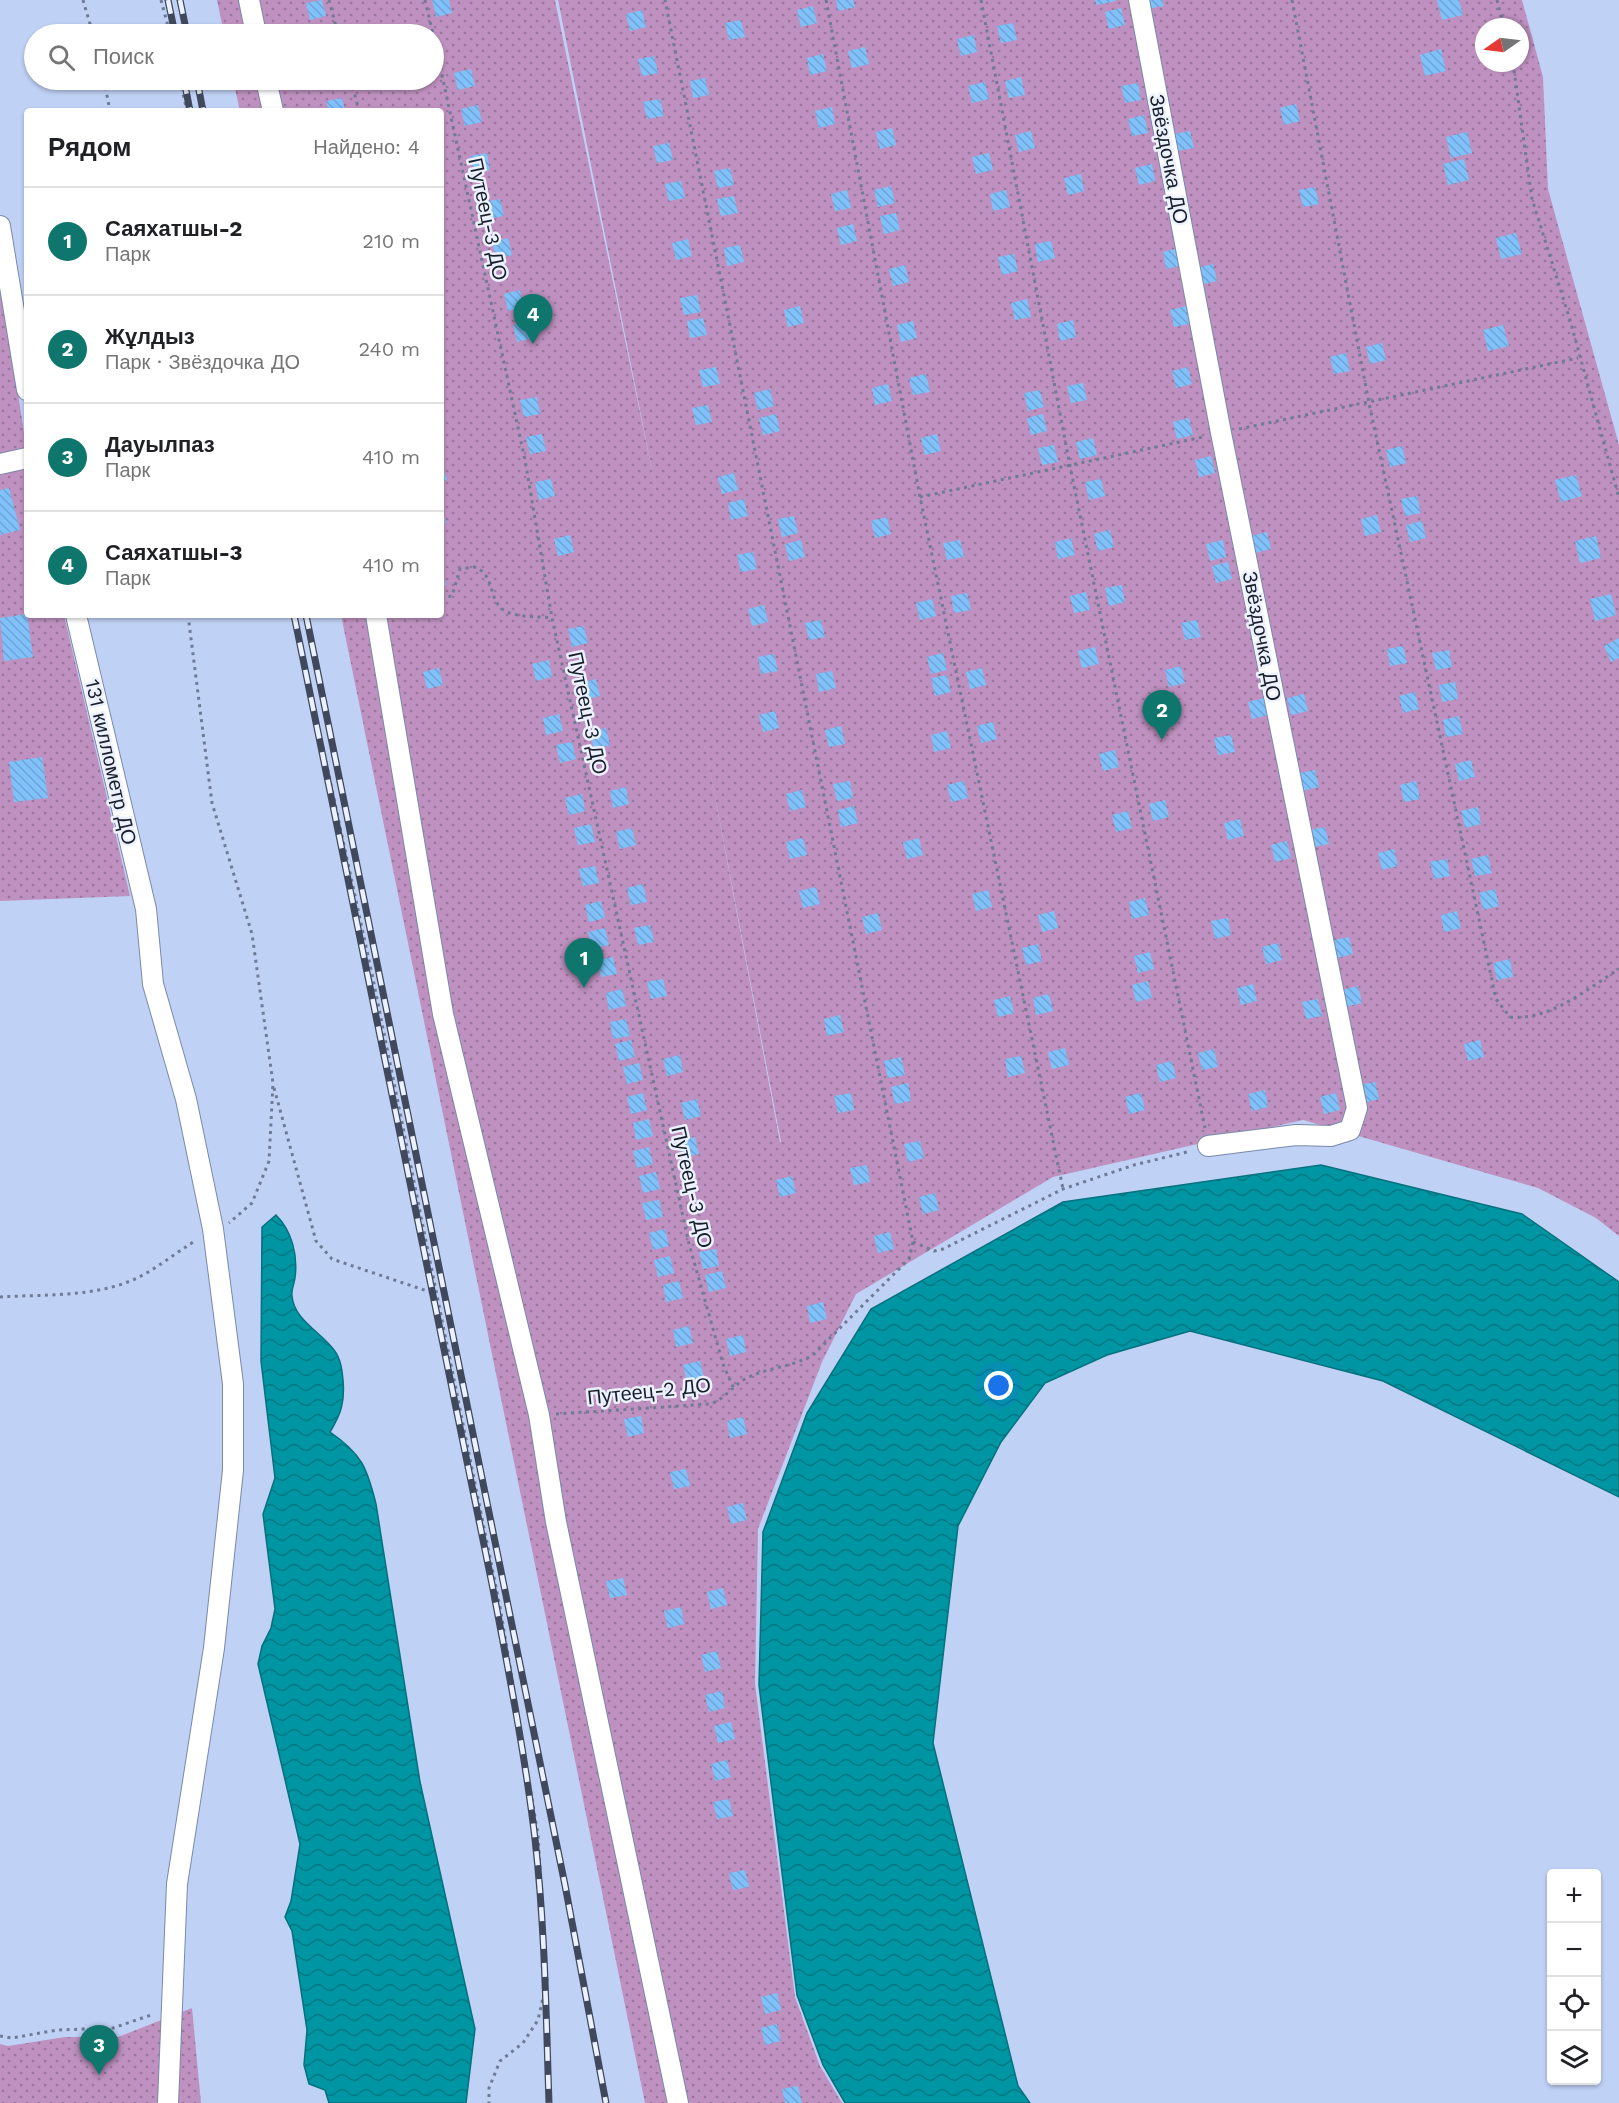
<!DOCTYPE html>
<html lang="ru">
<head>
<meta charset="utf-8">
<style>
  body { margin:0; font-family:"Work Sans",sans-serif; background:#f2f2f2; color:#202124 }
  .controls { position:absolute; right:18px; bottom:18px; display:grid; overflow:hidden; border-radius:6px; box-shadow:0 2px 4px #0004 }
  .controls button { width:54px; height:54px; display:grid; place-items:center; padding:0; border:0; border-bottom:2px solid #e0e0e0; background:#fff; color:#202124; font:30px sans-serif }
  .compass { position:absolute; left:1475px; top:18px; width:54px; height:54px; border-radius:50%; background:#fff; box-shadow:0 2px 4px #0004; rotate:256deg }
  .you { position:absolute; left:999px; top:1386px; width:21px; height:21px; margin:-15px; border:4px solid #fff; border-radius:50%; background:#1a73e8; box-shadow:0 0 0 9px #1a73e833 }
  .badge { display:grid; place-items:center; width:39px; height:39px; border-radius:50%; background:#0f766e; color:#fff; font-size:20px; font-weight:700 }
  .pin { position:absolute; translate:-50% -50px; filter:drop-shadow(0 2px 3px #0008) }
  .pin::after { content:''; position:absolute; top:32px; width:21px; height:18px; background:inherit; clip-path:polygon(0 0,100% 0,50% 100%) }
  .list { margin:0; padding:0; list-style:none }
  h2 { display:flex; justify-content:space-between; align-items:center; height:78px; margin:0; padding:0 24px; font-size:26px }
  h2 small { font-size:20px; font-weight:400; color:#757577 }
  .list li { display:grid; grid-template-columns:39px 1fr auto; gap:18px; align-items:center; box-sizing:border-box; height:108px; padding:0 24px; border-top:2px solid #e0e0e0 }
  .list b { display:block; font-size:22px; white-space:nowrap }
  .list p { margin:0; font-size:20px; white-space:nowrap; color:#757577 }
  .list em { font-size:20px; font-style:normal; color:#757577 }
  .icon { flex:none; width:33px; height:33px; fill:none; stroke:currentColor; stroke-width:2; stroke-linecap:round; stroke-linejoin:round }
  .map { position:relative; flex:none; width:1619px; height:2103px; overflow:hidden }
  .search { position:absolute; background:#fff; box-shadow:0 2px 4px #0004; left:24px; top:24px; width:420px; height:66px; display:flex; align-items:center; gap:15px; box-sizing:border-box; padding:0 21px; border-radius:33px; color:#757577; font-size:22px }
  .panel { position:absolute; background:#fff; box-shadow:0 2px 4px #0004; left:24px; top:108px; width:420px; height:510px; border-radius:6px }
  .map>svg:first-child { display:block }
  .garden { fill:url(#garden-dots); fill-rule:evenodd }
  .water { fill:url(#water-waves); stroke:#07717e; stroke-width:1.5 }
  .building { fill:url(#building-back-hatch) }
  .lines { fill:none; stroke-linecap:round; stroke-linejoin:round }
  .minor-casing { stroke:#7989ab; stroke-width:22 }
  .path { stroke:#6f7b95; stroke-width:3; stroke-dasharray:3 4.5; stroke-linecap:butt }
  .minor { stroke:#fff; stroke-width:20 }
  .rail-casing { stroke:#40485b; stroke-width:7 }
  .rail { stroke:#ecf2fd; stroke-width:4.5; stroke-dasharray:14; stroke-linecap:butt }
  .labels { text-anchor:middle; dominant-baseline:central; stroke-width:5; stroke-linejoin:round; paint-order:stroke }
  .street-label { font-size:20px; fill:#181e2b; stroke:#ecf2fd }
</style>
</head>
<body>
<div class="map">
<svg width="1619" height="2103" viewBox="0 0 1619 2103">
  <defs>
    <pattern id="garden-dots" width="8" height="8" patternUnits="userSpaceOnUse" patternTransform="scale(1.5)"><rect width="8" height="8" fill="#bf91c0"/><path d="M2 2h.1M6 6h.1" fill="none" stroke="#9a769c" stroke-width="1.8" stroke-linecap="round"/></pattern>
    <pattern id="water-waves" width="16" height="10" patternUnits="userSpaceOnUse" patternTransform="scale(1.5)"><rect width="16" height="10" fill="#0095a2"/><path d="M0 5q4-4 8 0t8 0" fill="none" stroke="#017984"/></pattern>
    <pattern id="building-back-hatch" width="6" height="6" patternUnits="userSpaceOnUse" patternTransform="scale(1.5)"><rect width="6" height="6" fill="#80c1fa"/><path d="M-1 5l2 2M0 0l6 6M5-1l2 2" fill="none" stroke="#6ea5d6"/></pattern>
  </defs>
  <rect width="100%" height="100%" fill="#c0d1f6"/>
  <path class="garden" d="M217,0H555L657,495L558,0H1522L1543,77L1548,189L1619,445V1236L1596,1218L1538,1188L1303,1120L1053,1177L856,1294L822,1362L758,1529L755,1684L795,1997L820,2066L842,2103H645L341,615H441V111H240L233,80H434V34H224ZM1484,27H1520V63H1484ZM703,733L781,1142H780Z
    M0,278L27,452V615H64L130,896L0,901Z
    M192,2008L201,2103H0V2044L8,2046L65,2037H118Z"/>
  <path class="water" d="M1321,1165L1522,1214L1619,1282V1497L1383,1381L1190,1331L1107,1355L1045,1383L1001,1442L958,1526L933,1743L1018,2086L1030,2103H845L823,2065L797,1995L759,1685L763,1532L807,1413L871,1309L1063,1202Z
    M276,1215C292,1231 298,1255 295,1278C294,1284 291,1291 292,1296C294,1320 321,1332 334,1350C341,1359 342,1370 343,1380C345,1402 341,1414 330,1432C362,1454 367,1468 376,1504L420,1782L475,2029L466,2103H329L325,2090L309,2084L304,2065L307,2030L292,1931L285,1917L291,1901L300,1844L258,1664L262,1646L271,1628L275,1609L263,1514L275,1478L261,1361L262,1227Z"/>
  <path class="building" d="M322,0L326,16L310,20L306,3Z
    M432,0H449L452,13L436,17Z
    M836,0H853L855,7L838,11Z
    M1095,0H1115L1116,1L1097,5Z
    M1145,0H1162L1164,6L1147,9Z
    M1437,0H1459L1463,15L1442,20Z
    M813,6L817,23L801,27L797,10Z
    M1121,8L1125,25L1109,29L1105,12Z
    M642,10L646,27L630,31L626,14Z
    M741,20L745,37L729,40L725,23Z
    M1013,23L1017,40L1001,43L997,26Z
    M974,35L977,52L961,56L957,39Z
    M865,47L869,64L852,68L848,51Z
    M1441,49L1446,71L1425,76L1420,55Z
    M823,54L827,71L810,75L807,58Z
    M654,56L658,73L642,76L638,59Z
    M471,69L475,86L458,90L454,73Z
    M1021,77L1025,95L1009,98L1005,81Z
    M705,78L709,95L693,98L690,81Z
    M985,82L989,99L972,103L968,86Z
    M1138,83L1141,100L1125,103L1121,86Z
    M342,98L345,111H329L326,101Z
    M660,99L664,116L647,119L643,102Z
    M1296,104L1300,121L1284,125L1280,108Z
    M478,105L482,122L465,126L461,109Z
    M832,107L835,124L819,128L815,111Z
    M1144,115L1148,133L1132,136L1128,119Z
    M892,128L896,145L880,149L876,132Z
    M1031,131L1035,148L1019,152L1015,135Z
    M1190,131L1194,148L1177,151L1174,134Z
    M1467,132L1472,153L1451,158L1446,137Z
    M669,143L673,160L657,163L653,146Z
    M487,153L490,170L474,173L470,156Z
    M989,153L993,170L976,174L972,157Z
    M1464,159L1469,180L1448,185L1443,164Z
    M1152,164L1155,181L1139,185L1135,168Z
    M730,168L734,185L718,188L714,171Z
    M1081,174L1084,191L1068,195L1064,178Z
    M681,181L685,198L669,201L665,184Z
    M891,186L895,203L878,207L874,190Z
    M1315,187L1319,204L1303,207L1299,190Z
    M847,190L851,208L835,211L831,194Z
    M1006,190L1010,207L993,211L990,194Z
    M734,196L738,213L721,216L717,199Z
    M500,199L504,216L488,219L484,202Z
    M896,213L900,230L884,234L880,216Z
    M853,224L857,241L841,245L837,228Z
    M1516,233L1522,254L1501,259L1496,238Z
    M508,238L512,255L496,259L492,242Z
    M688,239L692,256L676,260L672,243Z
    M1051,241L1055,258L1038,262L1035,244Z
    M740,245L744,262L727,266L724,248Z
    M1179,248L1183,265L1166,269L1163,252Z
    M1014,254L1018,271L1002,275L998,257Z
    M1213,264L1217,281L1200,285L1196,268Z
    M905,265L909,282L893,286L889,269Z
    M520,290L524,307L508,311L504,294Z
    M697,295L701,312L684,315L680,298Z
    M1027,299L1031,317L1015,320L1011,303Z
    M800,306L804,323L788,327L784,310Z
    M1186,306L1190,324L1174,327L1170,310Z
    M703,318L707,335L690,338L687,321Z
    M1073,320L1076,337L1060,341L1057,324Z
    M529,321L533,338L517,342L513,325Z
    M913,321L917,338L901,342L897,325Z
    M1503,325L1509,346L1488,351L1483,330Z
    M1382,343L1386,360L1370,364L1366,347Z
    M1346,353L1350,371L1334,374L1330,357Z
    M716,367L720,384L703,387L699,370Z
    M1188,367L1192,384L1176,388L1172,371Z
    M926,374L930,392L913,395L909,378Z
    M1083,383L1087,400L1071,403L1067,386Z
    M888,384L892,401L875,405L872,388Z
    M770,389L774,406L758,410L754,393Z
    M1040,390L1044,407L1028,411L1024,393Z
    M537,397L540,414L524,417L520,400Z
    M708,405L712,422L696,425L692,408Z
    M776,414L780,431L763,435L759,418Z
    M1043,414L1047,431L1031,435L1027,418Z
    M1189,418L1193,435L1177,439L1173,422Z
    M542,434L546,451L530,454L526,437Z
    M937,434L941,451L925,455L921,438Z
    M1093,438L1097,455L1080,459L1076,442Z
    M1054,445L1058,462L1042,465L1038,448Z
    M1402,446L1406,463L1390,467L1386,450Z
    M1211,456L1215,473L1199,477L1195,460Z
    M441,463L447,480L441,482Z
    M734,473L738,490L722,494L718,477Z
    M1576,475L1582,496L1561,502L1555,480Z
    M551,479L555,496L539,500L535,482Z
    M1101,479L1105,496L1089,500L1085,482Z
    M9,488L20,530L0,535V490Z
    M1417,496L1421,513L1405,516L1401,499Z
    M744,499L748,516L731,520L728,503Z
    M441,505L446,523L441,524Z
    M1377,515L1381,532L1365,536L1361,519Z
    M794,516L798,533L782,537L778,519Z
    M887,517L891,534L875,538L871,521Z
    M1422,521L1426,538L1410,542L1406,525Z
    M1110,530L1114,547L1098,551L1094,534Z
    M1267,532L1271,549L1255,553L1251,536Z
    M570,535L574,552L558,556L554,539Z
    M1596,536L1601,558L1580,563L1575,541Z
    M1071,538L1075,555L1058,559L1055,542Z
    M801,540L805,557L789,561L785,544Z
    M960,540L964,557L947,560L943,543Z
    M1223,540L1226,557L1210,561L1206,544Z
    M753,552L757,569L741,572L737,555Z
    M1228,562L1232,579L1216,583L1212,566Z
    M441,569L446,585L441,586Z
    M1122,585L1125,602L1109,606L1105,588Z
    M1086,592L1090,610L1074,613L1070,596Z
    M967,593L971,610L954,613L951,596Z
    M1611,594L1616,615L1595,621L1590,599Z
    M932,599L936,616L920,620L916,603Z
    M764,605L768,622L752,626L748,609Z
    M27,614L33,657L4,661L0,618Z
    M821,620L825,637L809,640L805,623Z
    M1197,620L1201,637L1185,640L1181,623Z
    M584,626L588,643L572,647L568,629Z
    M1619,638V658L1611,662L1604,646Z
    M1403,646L1407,663L1390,666L1387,649Z
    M1095,647L1099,664L1082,668L1078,651Z
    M1449,650L1452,667L1436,670L1432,653Z
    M943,653L947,670L931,674L927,657Z
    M774,654L778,671L761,674L758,657Z
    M549,660L552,677L536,681L532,664Z
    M1181,666L1185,683L1169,687L1165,670Z
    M439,668L443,685L427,689L423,672Z
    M982,668L986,685L970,689L966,672Z
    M832,671L836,688L819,692L816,674Z
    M947,675L951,692L935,696L931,678Z
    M596,679L600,696L584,700L580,683Z
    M1455,682L1458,699L1442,702L1439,685Z
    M1415,692L1419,709L1403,713L1399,696Z
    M1304,694L1308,711L1291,715L1287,698Z
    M1264,698L1268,715L1252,719L1248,702Z
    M775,711L779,728L763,732L759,715Z
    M559,714L563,731L546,735L543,718Z
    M1459,716L1463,734L1446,737L1443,720Z
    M993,722L997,739L981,743L977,726Z
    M841,726L845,744L829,747L825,730Z
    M606,728L610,745L594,749L590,732Z
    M947,731L951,748L934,752L931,735Z
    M1231,735L1235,752L1218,755L1214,738Z
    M572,742L576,759L560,763L556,745Z
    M1115,750L1119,767L1103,771L1099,754Z
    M42,757L48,798L14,802L9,762Z
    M1471,760L1475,777L1459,781L1455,764Z
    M1315,770L1319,787L1302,791L1299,773Z
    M850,781L853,798L837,801L833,784Z
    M964,781L968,798L951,802L947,785Z
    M1416,781L1420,799L1404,802L1400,785Z
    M626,787L629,804L613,808L610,791Z
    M802,790L806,807L790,811L786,794Z
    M582,794L585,811L569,815L565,798Z
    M1165,800L1169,817L1153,821L1149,804Z
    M854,806L858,823L841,827L838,810Z
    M1478,807L1481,824L1465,828L1461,811Z
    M1128,811L1132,828L1116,832L1112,815Z
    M1240,819L1244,836L1228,840L1224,823Z
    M591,824L595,842L578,845L574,828Z
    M1325,827L1329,844L1313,847L1309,830Z
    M632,828L636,845L620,849L616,832Z
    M803,838L807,855L790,859L786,842Z
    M919,838L923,855L907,859L903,842Z
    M1287,841L1291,858L1275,862L1271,845Z
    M1394,849L1398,866L1382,870L1378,853Z
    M1488,855L1492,873L1475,876L1471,859Z
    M1447,859L1450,876L1434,879L1430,862Z
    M595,866L599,883L583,886L579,869Z
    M643,884L647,902L631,905L627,888Z
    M816,887L820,904L803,908L799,891Z
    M1495,889L1499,906L1483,910L1479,893Z
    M988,890L992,907L976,911L972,894Z
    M1145,898L1149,915L1132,919L1129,902Z
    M601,901L605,918L589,922L585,905Z
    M1054,911L1058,928L1042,932L1038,915Z
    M1457,911L1461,928L1444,932L1441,915Z
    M878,913L882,930L866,934L862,917Z
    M1228,918L1231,935L1215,939L1211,921Z
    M650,925L654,942L638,945L634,928Z
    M605,928L609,945L592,949L588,932Z
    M1349,937L1353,954L1337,958L1333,940Z
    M1278,943L1282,960L1266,964L1262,947Z
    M1038,944L1042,961L1026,965L1022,948Z
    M1150,952L1154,969L1138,973L1134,956Z
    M613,957L617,974L601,977L597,960Z
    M1510,959L1513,977L1497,980L1493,963Z
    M663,979L667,996L651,999L647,982Z
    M1148,981L1152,998L1136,1002L1132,985Z
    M1253,984L1257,1001L1241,1005L1237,988Z
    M1358,986L1362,1003L1345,1007L1342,990Z
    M622,989L626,1006L609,1010L606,993Z
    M1049,994L1053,1011L1036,1015L1033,998Z
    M1010,996L1014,1013L998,1017L994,1000Z
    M1318,999L1322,1016L1306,1019L1302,1002Z
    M840,1015L844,1032L827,1036L824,1019Z
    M626,1019L630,1036L613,1039L610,1022Z
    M631,1040L635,1057L619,1061L615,1044Z
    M1480,1040L1484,1057L1468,1061L1464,1044Z
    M1065,1048L1069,1065L1052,1069L1048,1052Z
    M1214,1049L1218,1067L1202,1070L1198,1053Z
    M680,1055L683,1072L667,1076L663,1059Z
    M1021,1056L1025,1073L1008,1077L1005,1059Z
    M901,1057L905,1075L888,1078L884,1061Z
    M1172,1061L1176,1078L1160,1082L1156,1065Z
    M639,1063L643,1080L627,1084L623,1067Z
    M1375,1082L1379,1099L1363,1103L1359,1085Z
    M908,1083L911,1101L895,1104L891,1087Z
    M1265,1090L1268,1107L1252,1111L1248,1094Z
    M643,1093L647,1110L631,1114L627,1097Z
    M851,1093L854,1110L838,1113L834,1096Z
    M1141,1093L1145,1110L1129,1114L1125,1097Z
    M1336,1093L1340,1110L1324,1114L1320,1097Z
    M697,1099L701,1116L685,1120L681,1103Z
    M649,1119L653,1136L636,1140L633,1123Z
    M695,1137L699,1154L683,1158L679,1140Z
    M920,1141L924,1158L908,1162L904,1144Z
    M649,1147L653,1164L637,1168L633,1151Z
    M867,1165L870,1182L854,1185L850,1168Z
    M656,1172L660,1189L643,1193L639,1176Z
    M792,1176L796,1193L780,1197L776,1180Z
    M935,1193L939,1210L923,1214L919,1197Z
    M659,1200L663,1217L646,1220L642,1203Z
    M665,1229L669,1246L653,1250L649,1233Z
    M890,1232L894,1249L878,1253L874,1236Z
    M716,1249L719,1266L703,1269L699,1252Z
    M670,1256L674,1273L658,1277L654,1260Z
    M722,1271L726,1288L709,1292L705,1275Z
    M679,1281L683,1298L666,1302L663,1285Z
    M823,1302L827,1319L810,1323L807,1306Z
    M689,1326L693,1343L676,1347L673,1330Z
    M743,1335L746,1352L730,1356L726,1339Z
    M700,1361L704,1378L687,1382L683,1365Z
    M641,1416L644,1433L628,1437L624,1419Z
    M743,1417L747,1434L730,1438L727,1421Z
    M686,1469L690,1486L674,1489L670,1472Z
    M743,1503L747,1520L731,1524L727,1507Z
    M623,1578L627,1595L610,1598L606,1581Z
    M723,1588L727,1605L711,1609L707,1592Z
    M681,1607L684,1624L668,1628L664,1611Z
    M717,1651L721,1668L705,1672L701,1655Z
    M722,1691L725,1708L709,1712L705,1695Z
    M731,1722L735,1739L718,1743L714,1726Z
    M727,1760L731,1777L715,1781L711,1764Z
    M729,1799L733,1816L717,1819L713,1802Z
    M745,1870L749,1887L733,1890L729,1873Z
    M777,1993L781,2010L765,2014L761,1997Z
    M777,2024L781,2041L765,2045L761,2028Z
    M798,2086L802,2103H785L782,2089Z"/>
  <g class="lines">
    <g class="minor-casing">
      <path id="minor" d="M249,0L256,34
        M1139,0L1221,433L1357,1108L1350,1130L1331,1136L1296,1135L1208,1146
        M266,80L273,111
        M0,226L27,390
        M0,464L27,458
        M76,615L146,909L153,984L186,1099L213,1229L233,1384V1470L214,1648L177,1884L168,2103
        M376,615L443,1014L539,1415L556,1522L678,2103"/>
    </g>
    <path class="path" d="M83,0L93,34
      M161,0L170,34
      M329,0L338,34
      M425,0L433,34
      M826,0L920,497L1063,1189
      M981,0L1070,466L1205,1128
      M1292,0L1369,403L1496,999L1510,1017C1550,1021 1587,989 1619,969
      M1497,0L1504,27
      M434,38L525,460L552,618L689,1244L723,1364L734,1389
      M1513,63L1532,199L1570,320L1619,498
      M104,80L110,111
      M180,80L187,111
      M351,80L359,111
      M1239,429L1578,358
      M920,497L1203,437
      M441,598L452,596L460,569L474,567C496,574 487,600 505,611C518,618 538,616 552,618
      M188,615L212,803L252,934L273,1083L269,1161L252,1203L229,1223
      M294,615L372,974L500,1607L538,1835L547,1980L538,2020L523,2043L500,2061L489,2088V2103
      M274,1088L316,1241L332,1259L436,1294
      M913,1242L934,1251L943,1249L1063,1189L1134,1165L1191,1151
      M0,1297C46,1294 99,1298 141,1276C160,1266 177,1252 195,1241
      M556,1414L710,1404C726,1399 734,1383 749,1377C770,1367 792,1367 813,1355L909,1259L913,1242L665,0
      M0,2036L12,2038L57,2030L113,2028L154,2014"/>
    <use href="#minor" class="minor"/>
    <g class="rail-casing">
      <path id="rail" d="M168,0L175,34
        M180,0L187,34
        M184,80L190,111
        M197,80L203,111
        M294,615L492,1584C508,1668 525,1754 535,1839C545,1927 546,2015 549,2103
        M306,615L565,1885L606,2103"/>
    </g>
    <use href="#rail" class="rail"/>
  </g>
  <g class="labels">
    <g class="street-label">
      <text transform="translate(1169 159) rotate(79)">Звёздочка ДО</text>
      <text transform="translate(488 219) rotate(78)">Путеец-3 ДО</text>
      <text transform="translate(1262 636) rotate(79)">Звёздочка ДО</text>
      <text transform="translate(588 713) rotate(78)">Путеец-3 ДО</text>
      <text transform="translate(111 762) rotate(77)">131 киллометр ДО</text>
      <text transform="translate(692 1187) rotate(77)">Путеец-3 ДО</text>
      <text transform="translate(649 1391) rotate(-6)">Путеец-2 ДО</text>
    </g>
  </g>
</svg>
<div class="controls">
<button>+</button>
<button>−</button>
<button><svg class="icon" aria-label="locate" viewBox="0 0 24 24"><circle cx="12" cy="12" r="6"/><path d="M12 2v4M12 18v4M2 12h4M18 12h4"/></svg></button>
<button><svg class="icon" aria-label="layers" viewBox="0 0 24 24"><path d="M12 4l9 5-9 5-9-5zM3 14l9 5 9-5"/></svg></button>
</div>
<svg class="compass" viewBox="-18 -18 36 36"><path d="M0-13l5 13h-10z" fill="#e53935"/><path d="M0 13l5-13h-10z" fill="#757577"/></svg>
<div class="you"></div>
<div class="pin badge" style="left:584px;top:988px">1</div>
<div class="pin badge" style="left:1162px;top:740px">2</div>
<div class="pin badge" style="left:99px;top:2075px">3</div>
<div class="pin badge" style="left:533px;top:344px">4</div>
<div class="search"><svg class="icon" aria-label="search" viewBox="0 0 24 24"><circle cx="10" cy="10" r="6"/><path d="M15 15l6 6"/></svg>Поиск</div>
<section class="panel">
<h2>Рядом<small>Найдено: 4</small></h2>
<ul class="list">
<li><span class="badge">1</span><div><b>Саяхатшы-2</b><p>Парк</p></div><em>210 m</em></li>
<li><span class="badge">2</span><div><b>Жұлдыз</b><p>Парк · Звёздочка ДО</p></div><em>240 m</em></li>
<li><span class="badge">3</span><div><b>Дауылпаз</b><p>Парк</p></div><em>410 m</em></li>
<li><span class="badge">4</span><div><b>Саяхатшы-3</b><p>Парк</p></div><em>410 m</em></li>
</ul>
</section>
</div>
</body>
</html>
